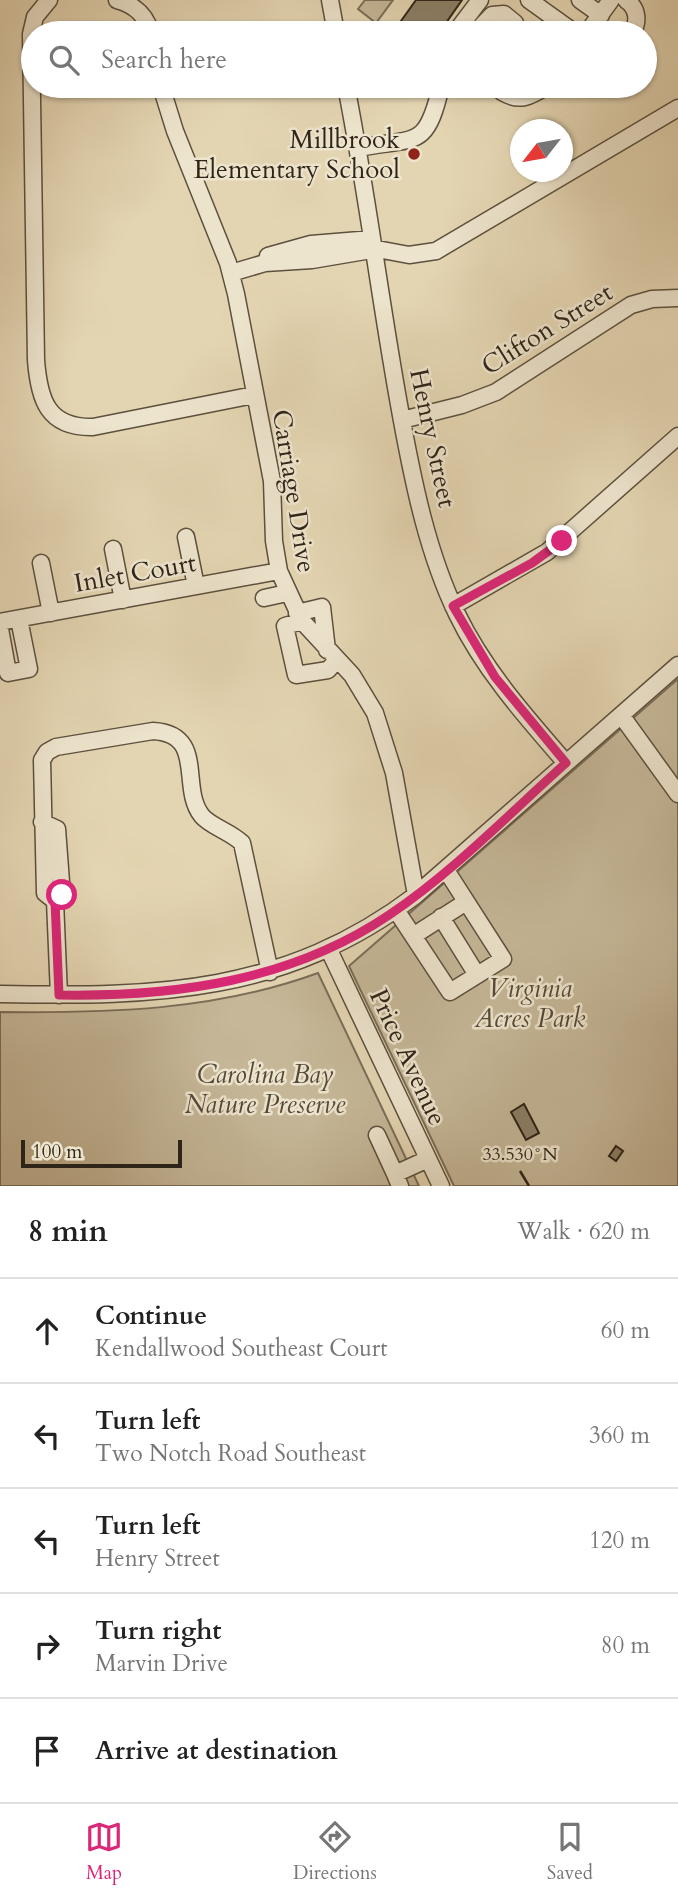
<!DOCTYPE html>
<html lang="en">
<head>
<meta charset="utf-8">
<style>
  body { margin:0; font-family:Cardo,serif; background:#f6f6f6; color:#222 }
  .compass { position:absolute; left:510px; top:119px; width:63px; height:63px; border-radius:50%; background:#fff; box-shadow:0 2px 5px #0004; rotate:239deg }
  .scale { position:absolute; left:21px; bottom:18px; width:161px; box-sizing:border-box; padding-left:7px; border:4px solid #2f2418; border-top:0; font-size:19px; line-height:24px; white-space:nowrap; color:#2f2418; -webkit-text-stroke:5px #ede4cd; paint-order:stroke }
  .stop { position:absolute; width:21px; height:21px; margin:-16px; border:5px solid #db2777; border-radius:50%; background:#fff }
  .stop.end { background:#db2777; border-color:#fff; box-shadow:0 2px 7px #0008 }
  .list { margin:0; padding:0; list-style:none }
  h2 { display:flex; justify-content:space-between; align-items:center; height:91px; margin:0; padding:0 28px; font-size:30px }
  h2 small { font-size:23px; font-weight:400; color:#767676 }
  .list li { display:grid; grid-template-columns:46px 1fr auto; gap:21px; align-items:center; box-sizing:border-box; height:105px; padding:0 28px; border-top:2px solid #e0e0e0 }
  .list b { display:block; font-size:26px; white-space:nowrap }
  .list p { margin:0; font-size:23px; white-space:nowrap; color:#767676 }
  .list em { font-size:23px; font-style:normal; color:#767676 }
  .icon { flex:none; width:38px; height:38px; fill:none; stroke:currentColor; stroke-width:2; stroke-linecap:round; stroke-linejoin:round }
  .map { position:relative; flex:none; width:678px; height:1186px; overflow:hidden }
  .search { position:absolute; background:#fff; box-shadow:0 2px 5px #0004; left:21px; right:21px; top:21px; height:77px; display:flex; align-items:center; gap:18px; box-sizing:border-box; padding:0 24px; border-radius:38px; color:#767676; font-size:26px }
  .sheet { height:616px; background:#fff }
  nav { display:flex; justify-content:space-around; align-items:center; box-sizing:border-box; height:98px; border-top:2px solid #e0e0e0; background:#fff; font-size:19px; color:#767676 }
  nav a { display:grid; justify-items:center; gap:4px }
  nav .on { color:#db2777 }
  .map>svg:first-child { display:block }
  .green { fill:#c5b798; stroke:#7a6e58; stroke-width:2 }
  .building { fill:#8d8068; stroke:#2f2418; stroke-width:2 }
  .lines { fill:none; stroke-linecap:round; stroke-linejoin:round }
  .minor-casing { stroke:#5c503e; stroke-width:19 }
  .minor { stroke:#ede4cd; stroke-width:16 }
  .route { stroke:#db2777; stroke-width:9 }
  .ticks { fill:none; stroke:#2f2418; stroke-width:2.5 }
  .poi-dot { fill:#8f2418; stroke:#ede4cd; stroke-width:2.5 }
  .labels { text-anchor:middle; dominant-baseline:central; stroke-width:5; stroke-linejoin:round; paint-order:stroke }
  .poi-label { font-size:26px; fill:#2f2418; stroke:#ede4cd; text-anchor:end }
  .street-label { font-size:26px; fill:#2f2418; stroke:#ede4cd }
  .park-label { font-size:26px; font-style:italic; fill:#544938; stroke:#ede4cd }
  .ticks-label { font-size:18px; text-anchor:middle; fill:#2f2418; stroke:#ede4cd; stroke-width:5; stroke-linejoin:round; paint-order:stroke }
</style>
</head>
<body>
<div class="map">
<svg width="678" height="1186" viewBox="0 0 678 1186">
  <rect width="100%" height="100%" fill="#e4d5b2"/>
  <filter id="stains"><feTurbulence type="fractalNoise" baseFrequency=".00286" numOctaves="4"/><feColorMatrix values="0 0 0 0 .2 0 0 0 0 .09 0 0 0 0 .02 0 0 0 .5 -.17"/></filter>
  <radialGradient id="worn" r=".72"><stop offset=".6" stop-color="#630" stop-opacity="0"/><stop offset="1" stop-color="#630" stop-opacity=".3"/></radialGradient>
  <path class="green" d="M365,0H393L376,23L358,9Z
    M678,679V1186H454L349,966Z
    M318,973L419,1186H0V1012C109,1013 214,1011 318,973Z"/>
  <path class="building" d="M416,0H462L439,33H418L401,21Z
    M524,1104L539,1133L526,1140L511,1112Z
    M616,1146L623,1151L616,1161L609,1156Z"/>
  <g class="lines">
    <g class="minor-casing">
      <path id="minor" d="M49,0L35,17L31,34L36,360C39,399 47,428 93,427L254,395
        M117,0C135,5 146,15 151,33
        M330,0L336,33
        M529,0L575,33
        M580,0L601,15
        M626,0C638,8 639,22 632,33
        M455,33L480,0
        M475,33L492,15L504,14L515,23L518,33
        M587,33L611,0
        M161,86L175,131L228,263L236,294L272,481L274,541L279,571L302,621L352,675L375,713L394,773L416,895
        M346,86C368,197 381,309 402,421C414,486 428,554 457,614C484,670 526,717 566,763
        M500,86L502,92C520,103 531,96 547,86
        M358,148C417,137 426,150 441,86
        M268,256L311,244L372,239
        M231,273L265,263L312,260L377,249L409,255L436,251L678,108
        M402,420L462,405L496,392L631,305L652,299L678,298
        M186,537L196,586
        M113,549L123,600
        M41,563L51,613
        M264,598L287,593
        M453,606L547,552L678,436
        M297,613L322,607L327,650
        M302,621L285,626L296,675L328,670L337,660
        M0,622L279,571
        M0,629L8,673L29,669L19,619
        M621,715L678,794
        M42,822L57,829L62,895L55,901
        M396,910L450,992L503,959L446,870
        M441,917L477,975
        M413,936L466,902
        M329,950L441,1186
        M0,994C158,997 285,994 416,895L678,665
        M59,995L55,901L45,893L42,760L47,752L56,747L153,731C207,734 179,788 202,816C210,826 231,832 242,843L270,972
        M377,1135L395,1174
        M400,1186L395,1174L428,1159"/>
    </g>
    <use href="#minor" class="minor"/>
  </g>
  <g class="lines">
    <path class="route" d="M62,895L55,901L59,995C175,997 291,981 389,915C453,872 509,814 566,763L495,677L453,606L532,563L562,541"/>
  </g>
  <path class="ticks" d="M520,1171L529,1186"/>
  <circle class="poi-dot" cx="414" cy="154" r="7"/>
  <g class="labels">
    <g class="poi-label">
      <text x="400" y="139">Millbrook<tspan x="400" dy="30">Elementary School</tspan></text>
    </g>
    <g class="street-label">
      <text transform="translate(547 329) rotate(-32)">Clifton Street</text>
      <text transform="translate(433 438) rotate(78)">Henry Street</text>
      <text transform="translate(294 491) rotate(81)">Carriage Drive</text>
      <text transform="translate(135 573) rotate(-10)">Inlet Court</text>
      <text transform="translate(408 1057) rotate(65)">Price Avenue</text>
    </g>
    <g class="park-label">
      <text x="530" y="988">Virginia<tspan x="530" dy="30">Acres Park</tspan></text>
      <text x="265" y="1074">Carolina Bay<tspan x="265" dy="30">Nature Preserve</tspan></text>
    </g>
  </g>
  <g class="ticks-label">
    <text x="520" y="1160">33.530°N</text>
  </g>
  <rect width="100%" height="100%" filter="url(#stains)"/>
  <rect width="100%" height="100%" fill="url(#worn)"/>
</svg>
<svg class="compass" viewBox="-18 -18 36 36"><path d="M0-13l5 13h-10z" fill="#e53935"/><path d="M0 13l5-13h-10z" fill="#767676"/></svg>
<div class="scale">100 m</div>
<div class="stop" style="left:62px;top:895px"></div>
<div class="stop end" style="left:562px;top:541px"></div>
<div class="search"><svg class="icon" aria-label="search" viewBox="0 0 24 24"><circle cx="10" cy="10" r="6"/><path d="M15 15l6 6"/></svg>Search here</div>
</div>
<section class="sheet">
<h2>8 min<small>Walk · 620 m</small></h2>
<ul class="list">
<li><svg class="icon" aria-label="ahead" viewBox="0 0 24 24"><path d="M12 20V5M6 11l6-6 6 6"/></svg><div><b>Continue</b><p>Kendallwood Southeast Court</p></div><em>60 m</em></li>
<li><svg class="icon" aria-label="left" viewBox="0 0 24 24"><path d="M17 20v-9H6M10 6l-5 5 5 5"/></svg><div><b>Turn left</b><p>Two Notch Road Southeast</p></div><em>360 m</em></li>
<li><svg class="icon" aria-label="left" viewBox="0 0 24 24"><path d="M17 20v-9H6M10 6l-5 5 5 5"/></svg><div><b>Turn left</b><p>Henry Street</p></div><em>120 m</em></li>
<li><svg class="icon" aria-label="right" viewBox="0 0 24 24"><path d="M7 20v-9h11M14 6l5 5-5 5"/></svg><div><b>Turn right</b><p>Marvin Drive</p></div><em>80 m</em></li>
<li><svg class="icon" aria-label="arrive" viewBox="0 0 24 24"><path d="M6 21V4h12l-3 4 3 4H6"/></svg><div><b>Arrive at destination</b></div></li>
</ul>
</section>
<nav>
<a class="on"><svg class="icon" aria-label="map" viewBox="0 0 24 24"><path d="M3 6l6-2 6 2 6-2v14l-6 2-6-2-6 2zM9 4v14M15 6v14"/></svg>Map</a>
<a><svg class="icon" aria-label="directions" viewBox="0 0 24 24"><path d="M12 3l9 9-9 9-9-9zM9 14v-3h6M13 9l2 2-2 2"/></svg>Directions</a>
<a><svg class="icon" aria-label="saved" viewBox="0 0 24 24"><path d="M7 4h10v16l-5-4-5 4z"/></svg>Saved</a>
</nav>
</body>
</html>
